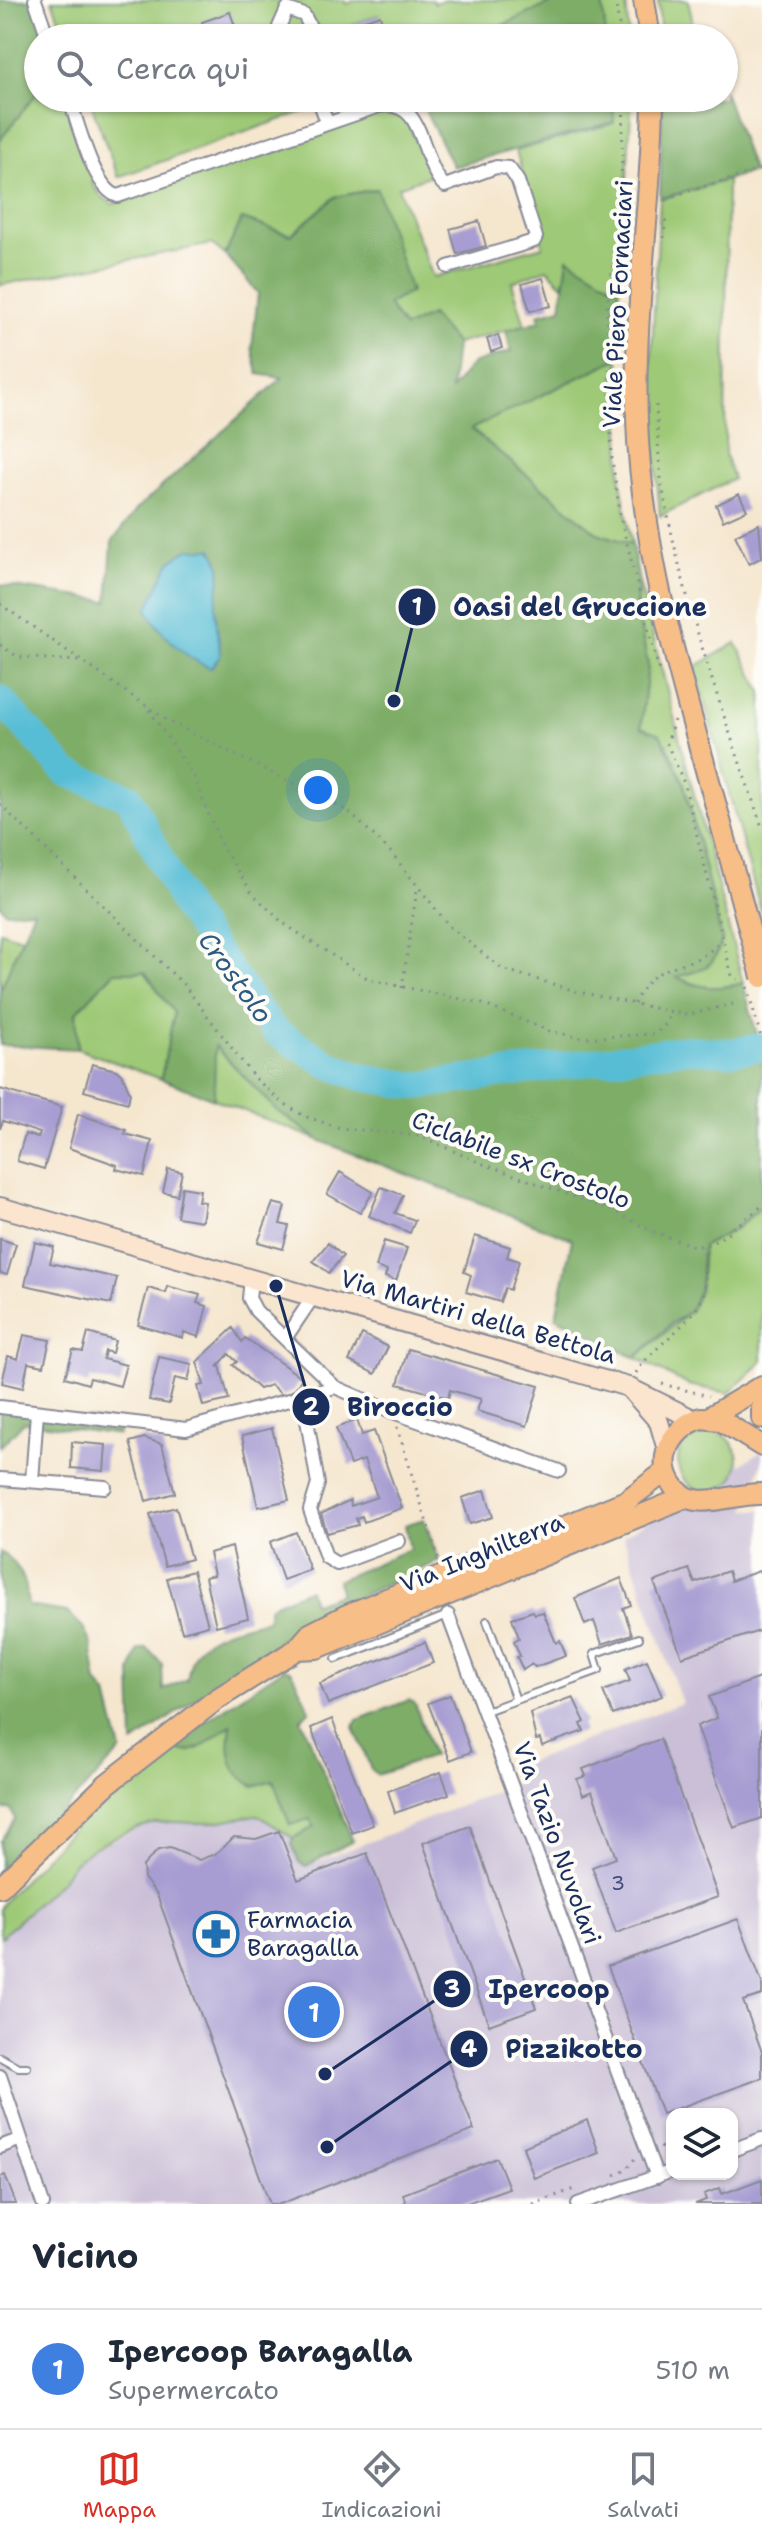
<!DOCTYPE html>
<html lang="it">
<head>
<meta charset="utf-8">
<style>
  body { margin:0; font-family:"Shantell Sans",sans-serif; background:#f2f2f3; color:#1f2937 }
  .controls { position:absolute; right:24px; bottom:24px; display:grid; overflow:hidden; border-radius:16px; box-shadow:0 2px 6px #0004 }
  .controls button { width:72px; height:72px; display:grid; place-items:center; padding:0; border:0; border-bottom:2px solid #e0e1e3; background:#fff; color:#1f2937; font:40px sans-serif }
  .you { position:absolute; left:318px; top:790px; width:28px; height:28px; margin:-20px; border:6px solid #fff; border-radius:50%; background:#1a73e8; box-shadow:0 0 0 12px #1a73e833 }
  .badge { display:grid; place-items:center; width:52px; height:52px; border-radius:50%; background:#d93025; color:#fff; font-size:26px; font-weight:700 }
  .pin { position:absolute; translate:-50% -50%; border:4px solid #fff; box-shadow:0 2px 8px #0006 }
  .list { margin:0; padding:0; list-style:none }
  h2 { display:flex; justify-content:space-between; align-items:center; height:104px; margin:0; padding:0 32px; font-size:34px }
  h2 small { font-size:26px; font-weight:400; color:#747a83 }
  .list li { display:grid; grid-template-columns:52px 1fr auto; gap:24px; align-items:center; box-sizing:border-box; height:120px; padding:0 32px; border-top:2px solid #e0e1e3 }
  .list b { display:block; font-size:30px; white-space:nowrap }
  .list p { margin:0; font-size:26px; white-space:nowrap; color:#747a83 }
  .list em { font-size:26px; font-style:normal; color:#747a83 }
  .icon { flex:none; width:44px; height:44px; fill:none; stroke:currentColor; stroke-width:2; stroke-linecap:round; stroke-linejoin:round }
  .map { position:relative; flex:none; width:762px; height:2204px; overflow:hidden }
  .search { position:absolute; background:#fff; box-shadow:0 2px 6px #0004; left:24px; right:24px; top:24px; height:88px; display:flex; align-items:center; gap:20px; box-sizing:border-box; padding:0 28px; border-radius:44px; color:#747a83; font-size:30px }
  .sheet { height:224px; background:#fff }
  nav { display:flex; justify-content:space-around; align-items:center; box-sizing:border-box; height:112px; border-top:2px solid #e0e1e3; background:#fff; font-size:22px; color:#747a83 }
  nav a { display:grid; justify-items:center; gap:4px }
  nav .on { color:#d93025 }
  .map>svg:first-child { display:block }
  .industrial { fill:#cabfd7; fill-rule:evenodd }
  .green { fill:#9ec976; stroke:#5c7c6a; stroke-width:2 }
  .forest { fill:#7ead67; stroke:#4c6e62; stroke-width:2 }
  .water { fill:#57bdd5; stroke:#39769a; stroke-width:2 }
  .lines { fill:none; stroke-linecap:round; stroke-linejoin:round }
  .river { stroke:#57bdd5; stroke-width:28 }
  .building { fill:#a79dd2 }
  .lane-casing { stroke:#888a96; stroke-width:10 }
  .street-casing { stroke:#888a96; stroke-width:16 }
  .secondary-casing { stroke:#888a96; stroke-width:22 }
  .primary-casing { stroke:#888a96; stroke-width:24 }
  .path { stroke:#888a96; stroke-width:3; stroke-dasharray:2 6; stroke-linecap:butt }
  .lane { stroke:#fff; stroke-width:6 }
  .street { stroke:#fff; stroke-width:12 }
  .secondary { stroke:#fce5cf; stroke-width:18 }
  .primary { stroke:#f7be88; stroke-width:20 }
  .primary-bridge-casing { stroke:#888a96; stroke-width:24; stroke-linecap:butt }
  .path-bridge { stroke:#888a96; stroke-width:3; stroke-dasharray:2 6; stroke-linecap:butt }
  .primary-bridge { stroke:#f7be88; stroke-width:20 }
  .labels { text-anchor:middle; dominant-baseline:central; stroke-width:8; stroke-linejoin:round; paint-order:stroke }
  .number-label { font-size:20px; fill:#3e4a7b }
  .street-label { font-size:24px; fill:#1b2f5e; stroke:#fdfcf7 }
  .poi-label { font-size:24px; fill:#1b2f5e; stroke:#fdfcf7; text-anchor:start }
  .water-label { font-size:26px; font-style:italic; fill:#2d5a82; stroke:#fdfcf7 }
  .leader { fill:none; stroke:#1b2f5e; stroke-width:3 }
  .callout-dot { fill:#1b2f5e; stroke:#fdfcf7; stroke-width:3 }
  .mark-label { font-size:24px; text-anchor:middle; font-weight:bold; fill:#fff }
  .callout-label { font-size:26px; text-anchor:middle; font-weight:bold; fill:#1b2f5e; stroke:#fdfcf7; stroke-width:8; stroke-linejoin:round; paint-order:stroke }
</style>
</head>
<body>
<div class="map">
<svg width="762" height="2204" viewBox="0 0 762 2204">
  <rect width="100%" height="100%" fill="#fdfcf7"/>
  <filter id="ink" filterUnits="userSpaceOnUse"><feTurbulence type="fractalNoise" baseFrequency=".0125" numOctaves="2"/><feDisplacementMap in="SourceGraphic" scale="16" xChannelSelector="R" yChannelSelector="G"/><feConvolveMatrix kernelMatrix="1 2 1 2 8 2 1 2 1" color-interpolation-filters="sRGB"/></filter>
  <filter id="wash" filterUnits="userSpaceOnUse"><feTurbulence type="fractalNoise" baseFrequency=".006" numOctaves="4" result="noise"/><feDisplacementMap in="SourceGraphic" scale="32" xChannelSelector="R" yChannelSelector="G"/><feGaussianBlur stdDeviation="1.8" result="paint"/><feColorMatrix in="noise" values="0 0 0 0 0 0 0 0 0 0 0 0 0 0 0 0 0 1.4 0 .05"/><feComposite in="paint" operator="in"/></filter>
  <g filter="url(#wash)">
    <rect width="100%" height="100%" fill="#f5e6ce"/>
    <path class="industrial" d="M762,1451V1462L746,1510H762V2204H0V1938L63,1879L68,1867L90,1850L149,1824L174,1821L201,1823L258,1815L293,1838L291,1844L299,1862L307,1866L522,1782L519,1766L682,1703L623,1536ZM672,2114H732V2174H672Z"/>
    <path class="green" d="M52,0H344L346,4L357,0H432L434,3L443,0H558L474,38H387L379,15L353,24L358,38H239L229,12L203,22L208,38H66Z
      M602,0H626L629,38H606Z
      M658,0H688L696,38H661Z
      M38,91V98H70L100,181L92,184L102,197L113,204L385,111L406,119L431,175L398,187L433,277L543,246L516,151L614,123L612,98H632L620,290L569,259L563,285L547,269L512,282L525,325L456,344L431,315L404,328L387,304L410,291L376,189L335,197L291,235L242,219L225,255L212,244L0,285V140Z
      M89,98H229L231,102L244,98H342L118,177Z
      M727,180L725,454L733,479L660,516L650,387L660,199Z
      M619,358L621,482L632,544L597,533L471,429Z
      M639,582L743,983C718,990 699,989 676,977C704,970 713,969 722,940L684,783L667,744L641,727L648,665L636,605Z
      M736,643L762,692V915L695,667Z
      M0,931L22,938L0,991Z
      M114,972H145L174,1013L161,1079L78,1049L76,1013Z
      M214,1045L276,1110L321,1141L214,1099Z
      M762,1206V1362L729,1393L688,1385L636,1358L690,1311L700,1289L703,1246L737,1228Z
      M678 1461a30 30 0 1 1 60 0a30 30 0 1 1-60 0Z
      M231,1725L273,1780L290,1825L310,1818L314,1827L293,1838L258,1815C239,1817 220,1822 201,1823C184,1823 169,1820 151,1824C125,1830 73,1853 63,1879L0,1938V1909L7,1897C54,1850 117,1774 174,1742C191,1733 206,1741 231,1725Z"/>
    <path class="forest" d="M0,0H37L52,38H38V91L0,140Z
      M558,0H602L606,38H475Z
      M724,91L753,172L660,199L662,98H724Z
      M419,98H612L614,122L453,167Z
      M377,189L411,292L388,304L404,328L431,315L456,344L451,390L472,364L511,351L506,330L540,321L538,314L561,308L568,258L620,290L619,358L471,429L597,533L632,544L639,582L636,605L648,665L641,727L660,734L684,783L722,940C713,970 704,968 677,977C700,989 719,990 743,983L762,1053V1206L737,1228L703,1246L700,1289L690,1311L672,1323L636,1358L556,1317L572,1239L321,1141L276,1110L215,1046L214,1099L161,1079L174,1013L145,972H114L76,1013L78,1049L0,1045V991L34,910L6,912L0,905V585L108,601L112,542L137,509L282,378L258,374L252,348L258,293L225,255L242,219L291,235L335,197Z
      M0,1407L121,1423L118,1435L24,1422L0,1447Z
      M424,1519L439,1561L313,1617L133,1743L131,1672L138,1650L147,1648L162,1664L163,1690L187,1679C189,1672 190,1662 194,1655C205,1632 246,1625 267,1620L270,1606L309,1589L313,1603L340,1594L338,1580L410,1549L405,1525Z
      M0,1552C22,1565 27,1582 28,1606L67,1612L83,1627L91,1644L97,1683L107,1694L121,1751L0,1875V1841L15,1819L11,1809L0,1810Z
      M284,1668L291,1670L310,1710L301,1719L353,1841L306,1866L299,1862L291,1844L293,1838L314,1827L310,1819L290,1825L273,1780L254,1786C228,1773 227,1751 231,1725C215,1734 200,1755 180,1751L176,1741Z
      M409,1700L415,1704L433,1756L377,1775L371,1769L354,1727L357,1720Z"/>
    <path class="water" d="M188,549H212C227,570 218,581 216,604C215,621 220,640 220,656L211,668C187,660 158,632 147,609L170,562Z"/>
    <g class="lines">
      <path class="river" d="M0,699L67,773L129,797L184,906L252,1002L276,1032L330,1065L362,1077L416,1086L684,1049L728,1052L762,1047"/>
    </g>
    <g id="blocks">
      <path class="building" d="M230,12L239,38H208L202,22Z
        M380,15L387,38H358L353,24Z
        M479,221L486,246L457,254L450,229Z
        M543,278L551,306L530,311L522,284Z
        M498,335L502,348L491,352L487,339Z
        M739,494L747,510L723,521L716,505Z
        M759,524L762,557L749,564L735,535Z
        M92,1064L116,1070L123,1076L130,1093L128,1103L84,1091Z
        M0,1089L62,1107L44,1169L17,1161L25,1134L38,1138L40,1133L3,1121L0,1129Z
        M78,1114L126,1130L125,1134L152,1141L144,1176L116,1169L117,1165L69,1148Z
        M168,1169L182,1172L177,1195L163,1192Z
        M340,1172L373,1192L360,1213L327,1194Z
        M182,1187L200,1190L198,1201L205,1202L202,1221L177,1217Z
        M381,1187L403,1195L395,1213L415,1220L410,1233L369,1216Z
        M273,1203L285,1206L280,1224L289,1226L283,1249L258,1242Z
        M475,1236L510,1247L507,1257L519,1261L510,1290L505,1288L500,1302L466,1292L471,1275L464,1272Z
        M0,1239L16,1244L7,1275L0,1273Z
        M384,1241L407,1248L396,1281L385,1277L387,1271L376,1267Z
        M35,1242L54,1247L50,1263L117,1278L111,1304L25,1285Z
        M328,1243L343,1256L329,1273L313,1261Z
        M167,1286L200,1295L197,1303L207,1306L199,1337L184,1332L183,1338L138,1325L148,1288L166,1293Z
        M233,1328L242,1342L245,1338L302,1378L294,1390L283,1396L271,1385L259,1389L233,1365L237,1362L229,1354L217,1367L220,1366L229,1400L203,1406L198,1386L204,1385L197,1362Z
        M88,1333L115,1341L112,1353L105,1351L103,1359L126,1365L120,1386L90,1378L88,1384L65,1377L73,1350L83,1352Z
        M362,1334L388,1347L375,1374L349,1361Z
        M24,1335L50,1340L44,1366L28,1363L23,1388L2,1383L8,1356L18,1359Z
        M408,1349L539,1386L527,1426L477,1411L481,1399L450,1390L448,1398L398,1384Z
        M159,1357L192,1364L188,1381L175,1378L169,1404L149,1400Z
        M357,1420L362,1435L374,1431L402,1508L364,1522L362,1516L356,1518L358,1525L327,1533L321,1514L350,1500L351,1506L377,1497L364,1460L350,1465L336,1428Z
        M272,1428L289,1500L258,1507L242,1436Z
        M144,1438L162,1444L175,1493L146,1501L130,1442Z
        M72,1442L106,1445L104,1471L71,1468Z
        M485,1490L493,1517L470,1524L462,1498Z
        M176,1507L191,1559L165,1566L150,1514Z
        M296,1532L310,1570L283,1580L270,1542Z
        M232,1547L248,1618L216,1626L205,1577L214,1575L209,1553Z
        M689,1569L695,1583L728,1571L731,1581L762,1570V1630L682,1657L654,1582Z
        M193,1571L208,1625L182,1632L167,1578Z
        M621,1578L631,1605L623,1608L632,1634L602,1644L594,1621L585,1625L575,1598Z
        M533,1611L535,1614L543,1612L556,1643L560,1641L566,1656L535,1667L532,1664L523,1670L517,1657L520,1656L514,1641L519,1638L512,1618Z
        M425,1642L433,1663L328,1704L320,1683Z
        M647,1660L662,1696L613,1715L603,1691L630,1681L625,1669Z
        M762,1677V1818L734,1828L697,1726L717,1718L709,1697Z
        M450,1695L471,1752L450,1760L428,1703Z
        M573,1697L585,1722L581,1724L584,1731L542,1746L540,1739L536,1740L530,1713Z
        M332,1719L373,1825L352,1833L311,1728Z
        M660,1739L718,1897L616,1933L592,1867L616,1858L592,1791L583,1795L577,1779L586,1776L583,1769Z
        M441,1772L449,1794L395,1813L388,1791Z
        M470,1826L536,2008L489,2025L423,1843Z
        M279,1831L298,1880L367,1853L474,2130L280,2204H270L157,1895L144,1878L143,1866L158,1850L170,1848L199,1860L215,1854L234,1837L256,1839Z
        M738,1919L762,1983V1995L743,2001L762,2052V2078L662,2114L608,1966Z
        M587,2120L599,2153L534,2178L523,2147Z
        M497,2158L509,2188L464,2204H406L403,2194Z
        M5,2175L16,2204H0V2177Z
        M762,2179V2204H695L706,2200L704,2194L720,2188L722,2194Z"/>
    </g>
  </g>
  <g filter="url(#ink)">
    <use href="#blocks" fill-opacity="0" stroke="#888a96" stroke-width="2"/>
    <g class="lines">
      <g class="lane-casing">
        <path id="lane" d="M487,1621L516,1700
          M336,1659L448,1615
          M486,1711L599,1670L594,1654L639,1638
          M0,2057L18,2067H27"/>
      </g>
      <g class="street-casing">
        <path id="street" d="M35,0L48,38
          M280,38L279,27L287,9L304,15L316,38
          M69,98C78,122 93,189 118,196L379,106C427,97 419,163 445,186L496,167L509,168L518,181L536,237L534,241L448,267
          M318,98L327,122
          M251,1279L249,1298L256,1311L335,1387L393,1412L559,1471
          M286,1337L313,1297
          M303,1397L318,1484L310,1510L326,1557L337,1564L399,1541
          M0,1407L186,1429L335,1387
          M0,1479L105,1487
          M32,1481L37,1412
          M448,1615L657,2177
          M0,2076L43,2204
          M0,2147L21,2139
          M732,2150L762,2139
          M578,2204L672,2171"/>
      </g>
      <g class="secondary-casing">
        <path id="secondary" d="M0,1207L628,1387L695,1420
          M630,1389L659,1422L667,1450"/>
      </g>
      <g class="primary-casing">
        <path id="primary" d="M644,0L650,38
          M653,98C652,205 633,312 637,420C642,571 694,719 732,865
          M762,1402V1418
          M708,1418L762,1386
          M762,1446L720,1420L701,1418C686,1423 671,1436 667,1452C664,1462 666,1473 671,1482C690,1517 732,1492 762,1494
          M297,1649L317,1648L686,1497
          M0,1887L107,1784L217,1699L297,1649L310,1634L347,1615L626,1501L666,1471"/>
      </g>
      <path class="path" d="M615,0L621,38
        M624,98L620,216L607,308L612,460L621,520L660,675
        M666,198L762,169
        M664,238L666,214
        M656,405C658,431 658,459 662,485C683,603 723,714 762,827
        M0,604L168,721L348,811L389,850L450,927L502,969L579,992L687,1015L733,1004
        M0,645L18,657L78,661
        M149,710L192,773L222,847L253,894L283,923L370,980L480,1003L549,1031L582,1038L655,1034L666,1024L671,1012
        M674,720L667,744L684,783L732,976L738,979
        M0,804L184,985L253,1076L279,1100L304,1116L340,1128L420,1136L478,1162L614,1211L649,1230L690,1245L703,1246L718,1240L762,1206
        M402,988L417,889
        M634,1004C658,952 688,977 722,940
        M636,1373C653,1345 698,1321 704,1291C706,1277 703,1261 703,1246
        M662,1384L709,1396
        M397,1427L439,1561
        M660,2147L672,2152
        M615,2175L626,2170L636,2157
        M533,2204L574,2189"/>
      <use href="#lane" class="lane"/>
      <use href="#street" class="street"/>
      <use href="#secondary" class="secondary"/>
      <use href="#primary" class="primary"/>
      <g class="primary-bridge-casing">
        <path id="primary-bridge" d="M732,865L762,977"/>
      </g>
      <path class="path-bridge" d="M747,987L762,1041"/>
      <use href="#primary-bridge" class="primary-bridge"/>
    </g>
  </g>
  <defs>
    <g id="pharmacy-ring" transform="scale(2.3)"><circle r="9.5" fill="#fdfcf7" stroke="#1f6fb2" stroke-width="1.5"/><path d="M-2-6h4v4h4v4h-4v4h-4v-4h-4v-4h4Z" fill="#1f6fb2"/></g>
  </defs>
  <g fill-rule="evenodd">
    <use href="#pharmacy-ring" x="216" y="1934"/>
  </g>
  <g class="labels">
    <g class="number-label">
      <text x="618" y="1883">3</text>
    </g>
    <g class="street-label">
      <text transform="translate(618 304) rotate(-87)">Viale Piero Fornaciari</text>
      <text transform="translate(521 1160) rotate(21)">Ciclabile sx Crostolo</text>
      <text transform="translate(478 1317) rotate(16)">Via Martiri della Bettola</text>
      <text transform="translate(482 1553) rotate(-22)">Via Inghilterra</text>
      <text transform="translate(557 1843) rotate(70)">Via Tazio Nuvolari</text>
    </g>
    <g class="poi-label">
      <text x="247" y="1920">Farmacia<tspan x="247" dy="28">Baragalla</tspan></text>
    </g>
    <g class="water-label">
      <text transform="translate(236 977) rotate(54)">Crostolo</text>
    </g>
  </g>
  <path class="leader" d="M394 701L417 607M276 1286L311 1407M325 2074L452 1989M327 2147L469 2049"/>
  <g class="callout-dot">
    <circle cx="394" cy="701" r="8"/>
    <circle cx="276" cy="1286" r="8"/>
    <circle cx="325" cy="2074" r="8"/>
    <circle cx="327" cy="2147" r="8"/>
    <circle cx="417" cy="607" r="20"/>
    <circle cx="311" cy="1407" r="20"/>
    <circle cx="452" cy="1989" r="20"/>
    <circle cx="469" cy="2049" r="20"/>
  </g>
  <g class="mark-label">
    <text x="417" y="615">1</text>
    <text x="311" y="1415">2</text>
    <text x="452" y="1997">3</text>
    <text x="469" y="2057">4</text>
  </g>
  <g class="callout-label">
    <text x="580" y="616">Oasi del Gruccione</text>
    <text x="400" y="1416">Biroccio</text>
    <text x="549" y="1998">Ipercoop</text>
    <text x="574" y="2058">Pizzikotto</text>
  </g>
</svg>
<div class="controls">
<button><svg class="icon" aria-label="layers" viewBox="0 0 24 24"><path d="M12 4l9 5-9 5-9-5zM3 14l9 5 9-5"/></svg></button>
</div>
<div class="you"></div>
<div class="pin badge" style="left:314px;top:2012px;background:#3f7fe0">1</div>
<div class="search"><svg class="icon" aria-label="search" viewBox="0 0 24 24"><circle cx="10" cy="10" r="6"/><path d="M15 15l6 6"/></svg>Cerca qui</div>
</div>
<section class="sheet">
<h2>Vicino<small></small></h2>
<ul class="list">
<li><span class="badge" style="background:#3f7fe0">1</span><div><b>Ipercoop Baragalla</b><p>Supermercato</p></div><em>510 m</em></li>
</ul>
</section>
<nav>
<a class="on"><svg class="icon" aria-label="map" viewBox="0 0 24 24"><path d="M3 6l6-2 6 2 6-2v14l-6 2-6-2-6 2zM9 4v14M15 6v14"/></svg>Mappa</a>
<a><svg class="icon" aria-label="directions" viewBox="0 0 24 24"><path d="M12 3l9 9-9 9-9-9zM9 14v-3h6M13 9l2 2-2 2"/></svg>Indicazioni</a>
<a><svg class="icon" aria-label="saved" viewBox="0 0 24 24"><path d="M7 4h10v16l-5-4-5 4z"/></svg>Salvati</a>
</nav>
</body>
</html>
